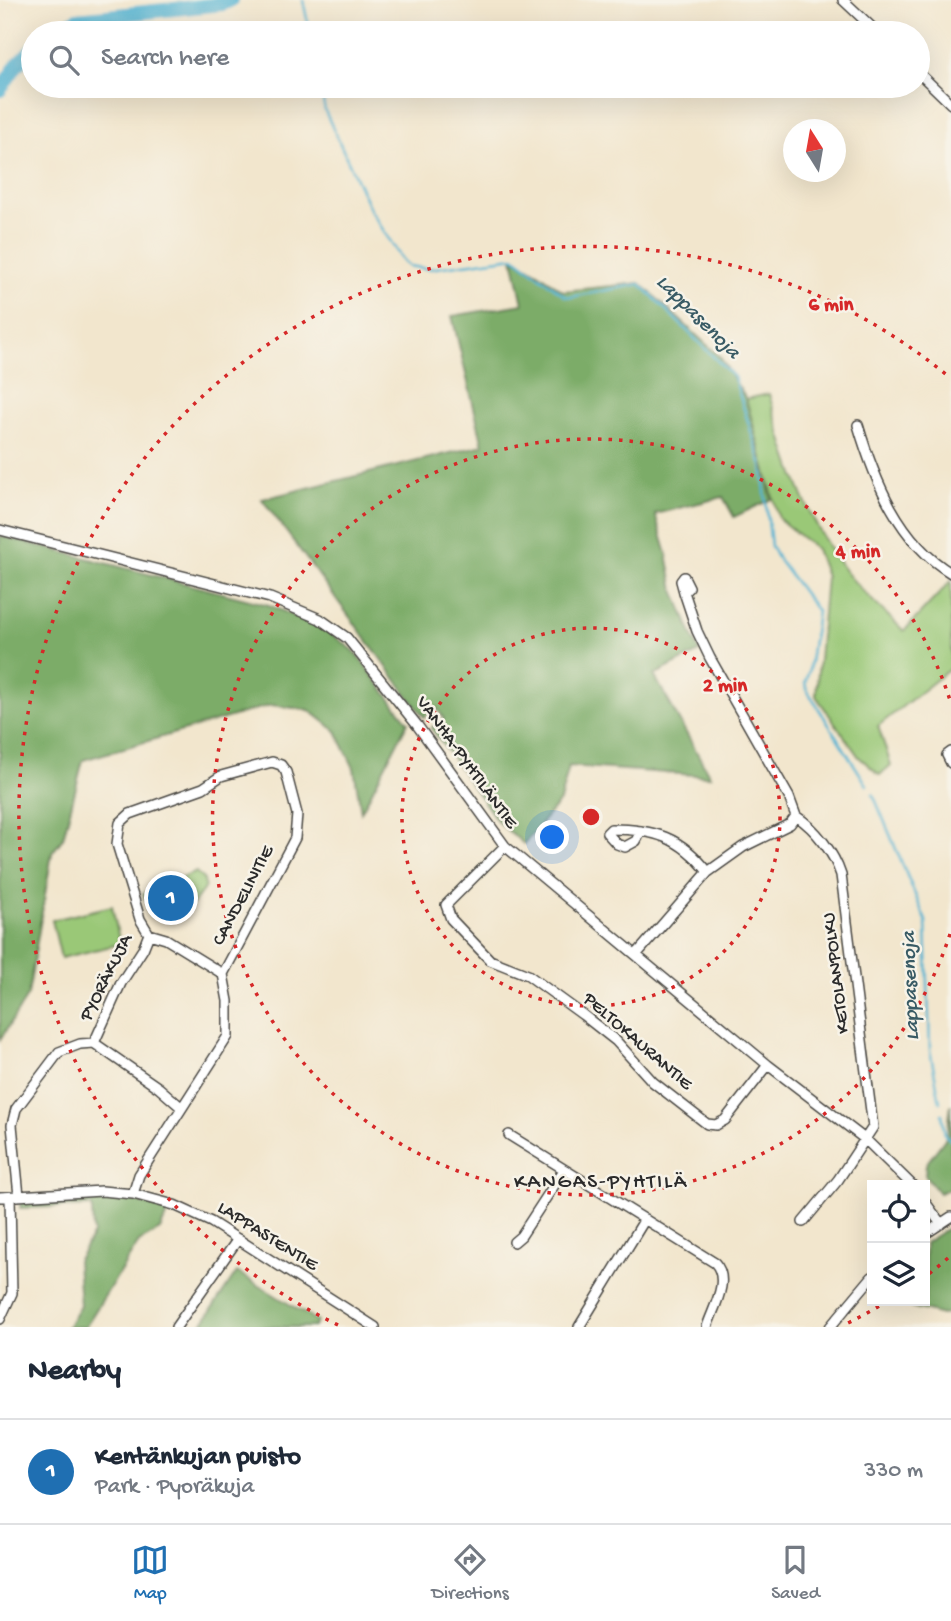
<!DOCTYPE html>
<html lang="en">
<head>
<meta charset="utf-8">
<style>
  body { margin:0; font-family:"Gochi Hand",sans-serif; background:#f6f6f7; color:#1f2937 }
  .controls { position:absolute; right:21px; bottom:21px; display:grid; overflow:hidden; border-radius:0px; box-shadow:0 7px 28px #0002 }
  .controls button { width:63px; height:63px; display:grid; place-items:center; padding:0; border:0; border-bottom:2px solid #e0e1e3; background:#fff; color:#1f2937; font:35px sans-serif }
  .compass { position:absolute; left:783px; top:119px; width:63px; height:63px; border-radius:50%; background:#fff; box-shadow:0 7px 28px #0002; rotate:349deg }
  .you { position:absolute; left:553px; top:838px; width:24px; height:24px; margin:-18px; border:5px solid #fff; border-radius:50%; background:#1a73e8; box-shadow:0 0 0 10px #1a73e833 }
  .badge { display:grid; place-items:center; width:46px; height:46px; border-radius:50%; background:#1f6fb2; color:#fff; font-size:23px; font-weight:700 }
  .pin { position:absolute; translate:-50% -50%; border:4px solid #fff; box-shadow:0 2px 7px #0006 }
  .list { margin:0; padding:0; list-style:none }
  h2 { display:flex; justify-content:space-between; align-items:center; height:91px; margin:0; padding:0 28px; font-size:30px }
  h2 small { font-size:23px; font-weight:400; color:#747a83 }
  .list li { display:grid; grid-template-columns:46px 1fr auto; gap:21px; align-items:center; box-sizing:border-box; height:105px; padding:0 28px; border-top:2px solid #e0e1e3 }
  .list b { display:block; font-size:26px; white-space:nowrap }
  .list p { margin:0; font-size:23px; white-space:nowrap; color:#747a83 }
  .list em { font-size:23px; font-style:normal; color:#747a83 }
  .icon { flex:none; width:38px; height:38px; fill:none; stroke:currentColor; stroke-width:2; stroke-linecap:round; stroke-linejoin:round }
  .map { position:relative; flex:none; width:951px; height:1327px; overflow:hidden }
  .search { position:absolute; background:#fff; box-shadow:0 7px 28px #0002; left:21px; right:21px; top:21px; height:77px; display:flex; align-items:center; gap:18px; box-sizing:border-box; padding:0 24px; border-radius:38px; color:#747a83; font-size:26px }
  .sheet { height:196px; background:#fff }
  nav { display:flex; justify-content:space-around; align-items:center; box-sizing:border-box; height:98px; border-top:2px solid #e0e1e3; background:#fff; font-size:19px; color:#747a83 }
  nav a { display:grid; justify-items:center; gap:4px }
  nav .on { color:#1f6fb2 }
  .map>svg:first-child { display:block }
  .green { fill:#9ac877; stroke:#627a51; stroke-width:2 }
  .forest { fill:#7bac68; stroke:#536c4a; stroke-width:2 }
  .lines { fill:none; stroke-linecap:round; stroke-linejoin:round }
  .stream { stroke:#53b3d2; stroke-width:2.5 }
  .river { stroke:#53b3d2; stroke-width:14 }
  .minor-casing { stroke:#494743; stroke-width:12 }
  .minor { stroke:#fff; stroke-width:9 }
  .ring { fill:none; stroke:#d62828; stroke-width:3.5; stroke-dasharray:3.5 7 }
  .labels { text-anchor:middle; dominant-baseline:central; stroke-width:5; stroke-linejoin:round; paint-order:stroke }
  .street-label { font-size:19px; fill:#2b2b2b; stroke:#f7f3e8 }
  .water-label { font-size:21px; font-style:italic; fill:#395b65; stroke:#f7f3e8 }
  .neighbourhood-label { font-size:21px; letter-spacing:2px; fill:#2b2b2b; stroke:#f7f3e8 }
  .centre { fill:#d62828; stroke:#f7f3e8; stroke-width:3.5 }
  .ring-label { font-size:21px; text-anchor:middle; font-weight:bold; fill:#d62828; stroke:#f7f3e8; stroke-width:5; stroke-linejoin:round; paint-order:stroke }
</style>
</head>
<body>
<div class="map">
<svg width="951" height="1327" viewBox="0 0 951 1327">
  <rect width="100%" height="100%" fill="#f7f3e8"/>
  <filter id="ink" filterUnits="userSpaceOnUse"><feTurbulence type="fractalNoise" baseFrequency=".0143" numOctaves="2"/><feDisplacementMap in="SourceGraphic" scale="14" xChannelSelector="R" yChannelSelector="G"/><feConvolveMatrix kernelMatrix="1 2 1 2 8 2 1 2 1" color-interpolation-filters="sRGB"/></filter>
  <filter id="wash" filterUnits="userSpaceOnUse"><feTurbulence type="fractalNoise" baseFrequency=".00686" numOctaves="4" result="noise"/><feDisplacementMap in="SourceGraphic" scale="28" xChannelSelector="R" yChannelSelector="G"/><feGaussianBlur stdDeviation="1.57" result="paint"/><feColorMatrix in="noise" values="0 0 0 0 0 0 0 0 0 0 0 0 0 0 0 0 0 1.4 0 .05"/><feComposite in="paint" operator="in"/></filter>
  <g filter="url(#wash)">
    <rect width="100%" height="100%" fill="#f2e6cd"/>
    <path class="green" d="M769,394C786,456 805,516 843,568C860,591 884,611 904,631L951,581V668L878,726L891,765L880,775L859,757L816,696L826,577L816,549L779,519L746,399Z
      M196,872L204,880L205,887L193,904L170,918L151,911L143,894Z
      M112,906L120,944L61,958L52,920Z"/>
    <path class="forest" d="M513,258L540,274L563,291L640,283L720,357L746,399L772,499L734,517L723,497L655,514L667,554L674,590L699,652L654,675L710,776L569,766L560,801L524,844L499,823L431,728L444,719L437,708L424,717L262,499L483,445L452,316L523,304Z
      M0,536L269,605L326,630L353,650L408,722L361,812L354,768L336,731L309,710L271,705L83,760L63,838L52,853L28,995L0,1040Z
      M951,1104V1188L939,1193L925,1175L926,1164L947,1136Z
      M96,1195L134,1201L169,1210L160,1230L139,1242L85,1327H67L80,1306L77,1261L93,1234L92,1206L20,1208L21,1200Z
      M951,1226V1313L942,1315L888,1301H925V1243Z
      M237,1272L317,1321L314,1327H200Z"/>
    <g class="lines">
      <path class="stream" d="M303,0L310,33
        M320,86L325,111L371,211L401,258L408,266L429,269L514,257L565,296L571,297L640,284L734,377L762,466L771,546L776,556L817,611L809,670L805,683L807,690L867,785
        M873,794L926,921L930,1050L940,1102
        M942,1114L945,1135L951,1140"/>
      <path class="river" d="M50,33L78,19L223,4L231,0
        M0,90L17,65L33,48"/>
    </g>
  </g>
  <g filter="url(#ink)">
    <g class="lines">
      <g class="minor-casing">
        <path id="minor" d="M843,0L878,33
          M918,72L951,104
          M858,425C874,479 899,542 951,573
          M0,530L270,598L320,619L347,638L417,725L505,846L768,1065L866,1140L912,1185
          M951,752L947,755L951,763
          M796,816C816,829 834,853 841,875L873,1127L838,1180L803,1222
          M641,831L636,841L625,847L617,844L607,833L611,829C654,829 681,837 708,872
          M505,846L446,905L451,919L490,960L528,975L583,1015L616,1041L653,1082L707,1124L716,1125L725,1120L768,1065
          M149,934L166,939L223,974
          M636,955L708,872L743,847L790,824L796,816L789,797L710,658L697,631L684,592L689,587L684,577L681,581L684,592
          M94,1043L121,983L143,949L149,934L140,919L117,844L120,823L130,814L203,788L221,776L272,762L281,765L286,772L297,814L295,838L223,974L228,1001V1036L139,1175L133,1194
          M94,1043L159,1088L182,1108
          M509,1135L715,1263C731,1280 713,1308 707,1327
          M19,1196L12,1125L16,1109L59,1052L80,1044L94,1043
          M0,1197L102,1191L133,1194L174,1205L211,1222L375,1327
          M925,1202L941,1224
          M925,1234L951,1217
          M514,1242L521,1236L564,1170
          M0,1319L12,1293L10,1197
          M176,1327L238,1239
          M579,1327L645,1219
          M830,1327L872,1277"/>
      </g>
      <use href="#minor" class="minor"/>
    </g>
  </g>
  <g class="ring">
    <circle cx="591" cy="817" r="189"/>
    <path d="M950 934A378 378 0 1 1 950 700"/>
    <path d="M948 1258A568 568 0 0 1 925 1277M888 1301A568 568 0 0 1 844 1325M338 1325A568 568 0 1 1 948 376"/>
  </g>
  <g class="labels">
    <g class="street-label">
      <text transform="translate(466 763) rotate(54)">VANHA-PYHTILÄNTIE</text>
      <text transform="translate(244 896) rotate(-62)">CANDELINITIE</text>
      <text transform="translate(837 973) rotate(-97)">KETOLANPOLKU</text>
      <text transform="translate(107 978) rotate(-63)">PYORÄKUJA</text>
      <text transform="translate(637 1042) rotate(41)">PELTOKAURANTIE</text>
      <text transform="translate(267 1237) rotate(32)">LAPPASTENTIE</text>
    </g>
    <g class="water-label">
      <text transform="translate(697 318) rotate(45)">Lappasenoja</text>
      <text transform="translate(912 986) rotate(-92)">Lappasenoja</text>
    </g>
    <g class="neighbourhood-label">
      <text x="601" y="1183">KANGAS-PYHTILÄ</text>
    </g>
  </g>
  <circle cx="591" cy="817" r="10" class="centre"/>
  <g class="ring-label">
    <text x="831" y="310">6 min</text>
    <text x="858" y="557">4 min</text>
    <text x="725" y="691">2 min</text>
  </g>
</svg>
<div class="controls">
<button><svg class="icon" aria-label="locate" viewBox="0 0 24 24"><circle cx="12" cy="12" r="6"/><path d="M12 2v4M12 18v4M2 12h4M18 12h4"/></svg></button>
<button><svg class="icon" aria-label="layers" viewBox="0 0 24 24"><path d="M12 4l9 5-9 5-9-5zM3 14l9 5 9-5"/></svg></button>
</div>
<svg class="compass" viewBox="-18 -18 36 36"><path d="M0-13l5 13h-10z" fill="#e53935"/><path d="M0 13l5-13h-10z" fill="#747a83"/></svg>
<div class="you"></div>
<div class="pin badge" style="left:171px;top:898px">1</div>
<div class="search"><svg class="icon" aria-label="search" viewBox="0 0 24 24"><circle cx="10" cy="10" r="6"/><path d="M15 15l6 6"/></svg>Search here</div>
</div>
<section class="sheet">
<h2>Nearby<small></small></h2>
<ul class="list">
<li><span class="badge">1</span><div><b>Kentänkujan puisto</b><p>Park · Pyoräkuja</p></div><em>330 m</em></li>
</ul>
</section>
<nav>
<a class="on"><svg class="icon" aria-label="map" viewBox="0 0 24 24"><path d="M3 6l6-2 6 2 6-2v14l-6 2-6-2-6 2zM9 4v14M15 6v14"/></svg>Map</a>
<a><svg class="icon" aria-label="directions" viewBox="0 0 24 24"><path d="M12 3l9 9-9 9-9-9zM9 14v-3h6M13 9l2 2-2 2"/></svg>Directions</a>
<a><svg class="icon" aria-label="saved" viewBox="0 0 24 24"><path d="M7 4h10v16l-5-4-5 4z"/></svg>Saved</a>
</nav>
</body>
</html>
